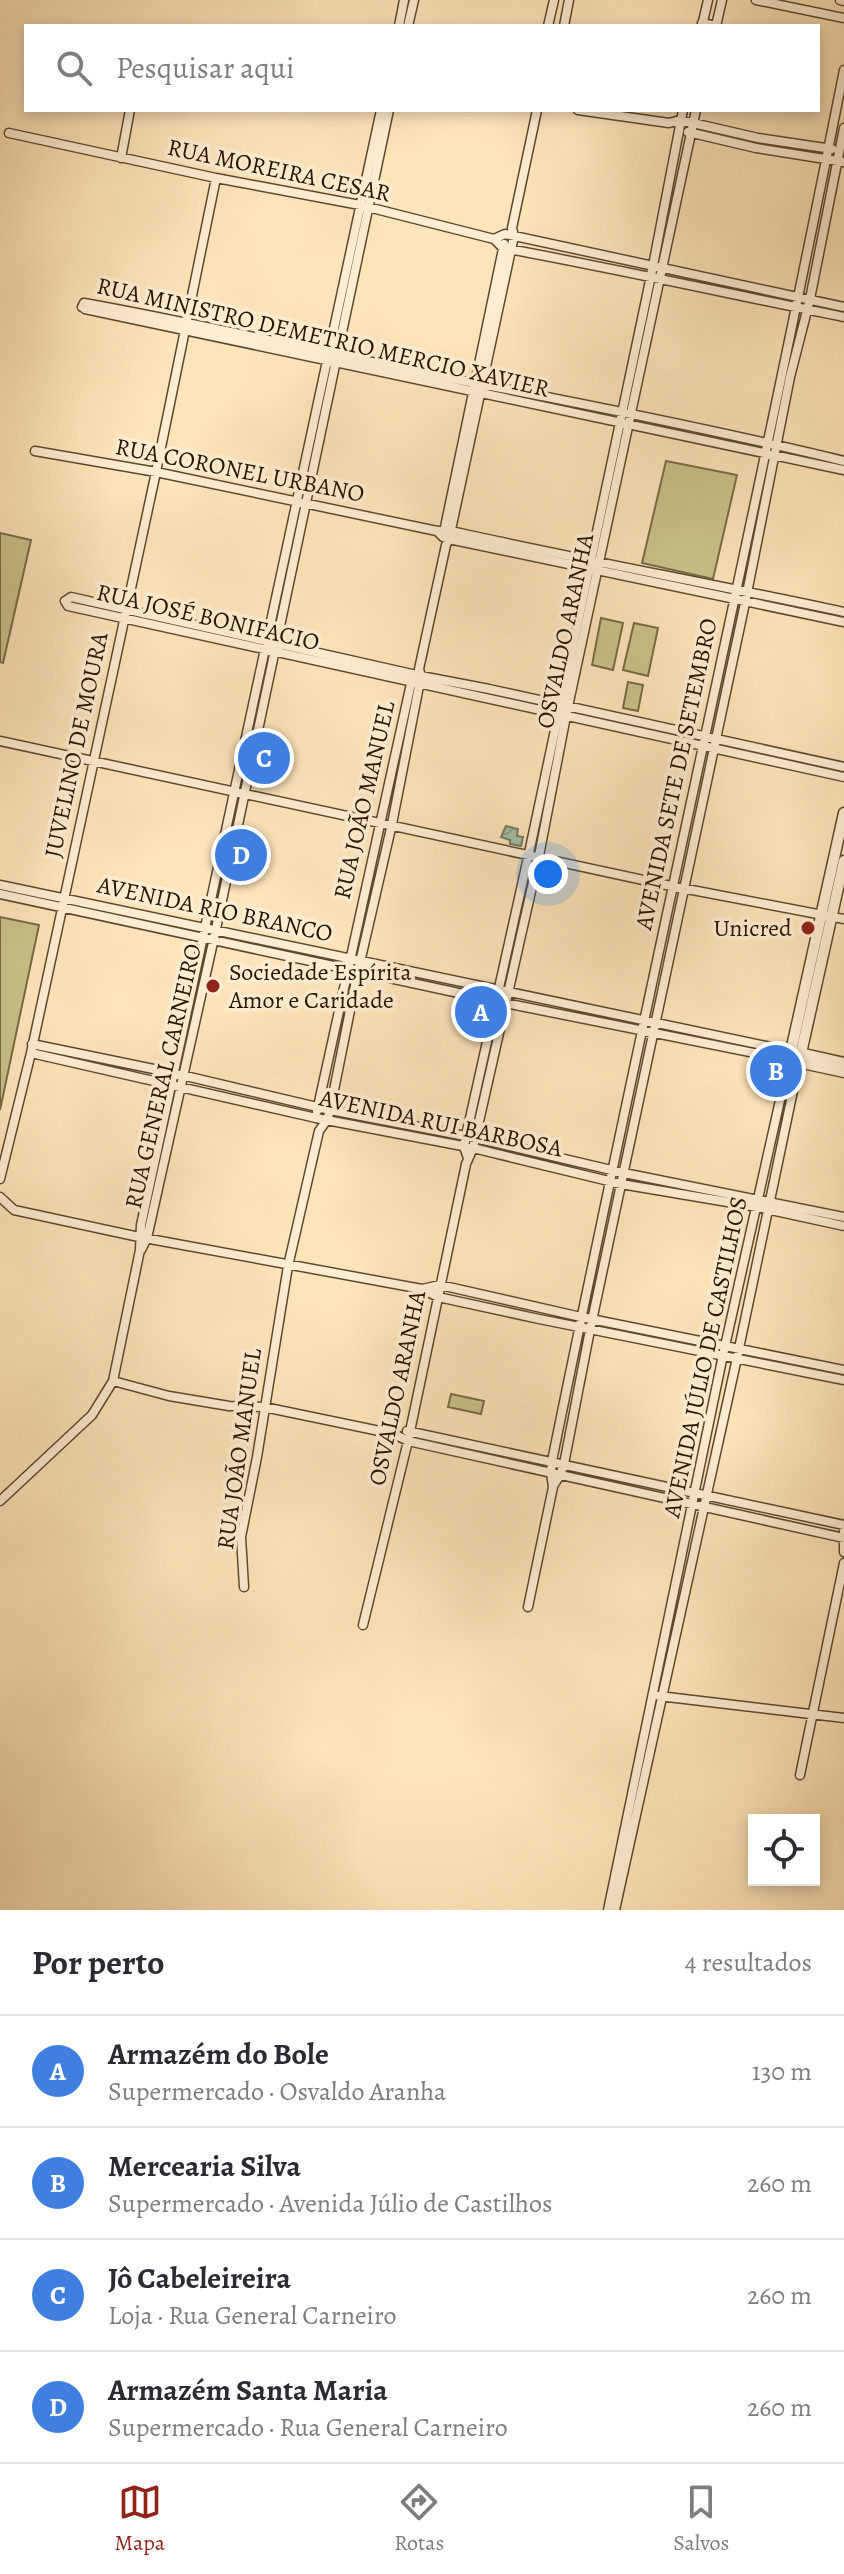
<!DOCTYPE html>
<html lang="pt">
<head>
<meta charset="utf-8">
<style>
  body { margin:0; font-family:Alegreya,serif; background:#f2f2f3; color:#2b2b33 }
  .controls { position:absolute; right:24px; bottom:24px; display:grid; overflow:hidden; border-radius:0px; box-shadow:0 4px 12px #0003 }
  .controls button { width:72px; height:72px; display:grid; place-items:center; padding:0; border:0; border-bottom:2px solid #e1e1e2; background:#fff; color:#2b2b33; font:40px sans-serif }
  .you { position:absolute; left:548px; top:874px; width:28px; height:28px; margin:-20px; border:6px solid #fff; border-radius:50%; background:#1a73e8; box-shadow:0 0 0 12px #1a73e833 }
  .badge { display:grid; place-items:center; width:52px; height:52px; border-radius:50%; background:#8f2418; color:#fff; font-size:26px; font-weight:700 }
  .pin { position:absolute; translate:-50% -50%; border:4px solid #fff; box-shadow:0 2px 8px #0006 }
  .list { margin:0; padding:0; list-style:none }
  h2 { display:flex; justify-content:space-between; align-items:center; height:104px; margin:0; padding:0 32px; font-size:34px }
  h2 small { font-size:26px; font-weight:400; color:#7c7c81 }
  .list li { display:grid; grid-template-columns:52px 1fr auto; gap:24px; align-items:center; box-sizing:border-box; height:112px; padding:0 32px; border-top:2px solid #e1e1e2 }
  .list b { display:block; font-size:30px; white-space:nowrap }
  .list p { margin:0; font-size:26px; white-space:nowrap; color:#7c7c81 }
  .list em { font-size:26px; font-style:normal; color:#7c7c81 }
  .icon { flex:none; width:44px; height:44px; fill:none; stroke:currentColor; stroke-width:2; stroke-linecap:round; stroke-linejoin:round }
  .map { position:relative; flex:none; width:844px; height:1910px; overflow:hidden }
  .search { position:absolute; background:#fff; box-shadow:0 4px 12px #0003; left:24px; right:24px; top:24px; height:88px; display:flex; align-items:center; gap:20px; box-sizing:border-box; padding:0 28px; border-radius:0px; color:#7c7c81; font-size:30px }
  .sheet { height:552px; background:#fff }
  nav { display:flex; justify-content:space-around; align-items:center; box-sizing:border-box; height:112px; border-top:2px solid #e1e1e2; background:#fff; font-size:22px; color:#7c7c81 }
  nav a { display:grid; justify-items:center; gap:4px }
  nav .on { color:#8f2418 }
  .map>svg:first-child { display:block }
  .green { fill:#c8c18a; stroke:#786b45; stroke-width:2 }
  .water { fill:url(#water-waves); stroke:#707b65; stroke-width:2 }
  .lines { fill:none; stroke-linecap:round; stroke-linejoin:round }
  .minor-casing { stroke:#5d492e; stroke-width:11 }
  .tertiary-casing { stroke:#5d492e; stroke-width:13 }
  .minor { stroke:#feedd2; stroke-width:8 }
  .tertiary { stroke:#feedd2; stroke-width:10 }
  .poi-dot { fill:#8f2418; stroke:#feedd2; stroke-width:3 }
  .labels { text-anchor:middle; dominant-baseline:central; stroke-width:7; stroke-linejoin:round; paint-order:stroke }
  .street-label { font-size:24px; fill:#271500; stroke:#feedd2 }
  .poi-label { font-size:24px; fill:#271500; stroke:#feedd2; text-anchor:end }
</style>
</head>
<body>
<div class="map">
<svg width="844" height="1910" viewBox="0 0 844 1910">
  <defs>
    <pattern id="water-waves" width="16" height="10" patternUnits="userSpaceOnUse" patternTransform="scale(2)"><rect width="16" height="10" fill="#a1bfa9"/><path d="M0 5q4-4 8 0t8 0" fill="none" stroke="#8ba390"/></pattern>
  </defs>
  <rect width="100%" height="100%" fill="#fee4b9"/>
  <filter id="stains"><feTurbulence type="fractalNoise" baseFrequency=".0025" numOctaves="4"/><feColorMatrix values="0 0 0 0 .2 0 0 0 0 .09 0 0 0 0 .02 0 0 0 .5 -.17"/></filter>
  <radialGradient id="worn" r=".72"><stop offset=".6" stop-color="#630" stop-opacity="0"/><stop offset="1" stop-color="#630" stop-opacity=".3"/></radialGradient>
  <path class="green" d="M666,461L737,475L713,579L642,563Z
    M0,533L31,540L3,663L0,662Z
    M601,618L623,623L613,670L592,665Z
    M634,623L658,628L648,676L623,670Z
    M628,682L643,685L638,711L623,708Z
    M0,917L39,925L0,1110Z
    M451,1394L484,1401L481,1414L448,1407Z"/>
  <path class="water" d="M506,826L518,829L517,836L523,837L521,846L510,844V840L501,837Z"/>
  <g class="lines">
    <g class="minor-casing">
      <path id="minor" d="M756,0L844,18
        M840,0L844,1
        M702,23L716,26L722,0
        M399,26L404,0
        M408,26L414,0
        M548,26L554,0
        M564,26L569,0
        M702,26L708,0
        M578,110L669,123L680,120L758,138L832,149
        M688,132L756,148L844,162
        M9,133L216,178L360,205L494,239L503,248C617,269 730,294 844,317
        M121,158L130,110
        M494,239L505,234L844,307
        M82,307L84,303C213,326 341,357 470,382C595,406 720,431 844,461
        M85,309L844,470
        M35,451L156,472L437,531H451C582,560 713,584 844,612
        M437,531L443,537L449,539L844,622
        M444,532L504,244
        M65,601L68,606L844,777
        M65,601L71,597L421,676L489,689L844,767
        M0,741L671,886L844,919
        M0,885L790,1051
        M0,894L505,1003L789,1060L723,1355L608,1910
        M32,1044L173,1073L330,1110L476,1138L624,1173L844,1217
        M31,1053L316,1118L473,1148L621,1184L757,1207L844,1226
        M317,1111L412,679
        M468,1158L464,1147L466,1136L529,853L651,276L683,110
        M0,1179L31,1053L156,472L216,178
        M0,1197L14,1210L139,1237L422,1289L438,1297L539,1319L844,1380
        M141,1250L147,1238L216,929L389,110
        M422,1289L440,1285L581,1317L844,1370
        M113,1381L169,1396L229,1406L264,1407L394,1434L408,1441L844,1538
        M407,1431L844,1525
        M553,1486L560,1475L564,1464L590,1330L745,603L790,377L810,299L844,128
        M0,1501L92,1415L113,1381L140,1250L141,1225L381,110
        M844,1531V1552
        M244,1587L241,1537L257,1457L288,1266L319,1131L327,1120L330,1110L358,971L392,824L421,676L419,669L446,545L449,539L514,236L512,228L537,110
        M528,1607L553,1487L551,1473L552,1461C646,997 752,535 844,70
        M363,1625L408,1441L466,1164L473,1148L539,856L566,716L696,110
        M659,1696L844,1718
        M800,1775L844,1563
        M615,1910L737,1358L799,1062"/>
    </g>
    <g class="tertiary-casing">
      <path id="tertiary" d="M844,813L789,1060L844,1072
        M795,1052L844,1063
        M799,1062L844,861"/>
    </g>
    <use href="#minor" class="minor"/>
    <use href="#tertiary" class="tertiary"/>
  </g>
  <g class="poi-dot">
    <circle cx="808" cy="928" r="8"/>
    <circle cx="213" cy="986" r="8"/>
  </g>
  <g class="labels">
    <g class="street-label">
      <text transform="translate(279 170) rotate(12)">RUA MOREIRA CESAR</text>
      <text transform="translate(323 337) rotate(13)">RUA MINISTRO DEMETRIO MERCIO XAVIER</text>
      <text transform="translate(240 470) rotate(11)">RUA CORONEL URBANO</text>
      <text transform="translate(208 617) rotate(13)">RUA JOSÉ BONIFACIO</text>
      <text transform="translate(565 631) rotate(-78)">OSVALDO ARANHA</text>
      <text transform="translate(76 745) rotate(-78)">JUVELINO DE MOURA</text>
      <text transform="translate(676 774) rotate(-78)">AVENIDA SETE DE SETEMBRO</text>
      <text transform="translate(364 800) rotate(-77)">RUA JOÃO MANUEL</text>
      <text transform="translate(215 909) rotate(12)">AVENIDA RIO BRANCO</text>
      <text transform="translate(163 1076) rotate(-77)">RUA GENERAL CARNEIRO</text>
      <text transform="translate(441 1123) rotate(12)">AVENIDA RUI BARBOSA</text>
      <text transform="translate(705 1357) rotate(-78)">AVENIDA JÚLIO DE CASTILHOS</text>
      <text transform="translate(397 1388) rotate(-78)">OSVALDO ARANHA</text>
      <text transform="translate(239 1449) rotate(-82)">RUA JOÃO MANUEL</text>
    </g>
    <g class="poi-label">
      <text x="792" y="928">Unicred</text>
      <text x="229" y="972" text-anchor="start">Sociedade Espírita<tspan x="229" dy="28">Amor e Caridade</tspan></text>
    </g>
  </g>
  <rect width="100%" height="100%" filter="url(#stains)"/>
  <rect width="100%" height="100%" fill="url(#worn)"/>
</svg>
<div class="controls">
<button><svg class="icon" aria-label="locate" viewBox="0 0 24 24"><circle cx="12" cy="12" r="6"/><path d="M12 2v4M12 18v4M2 12h4M18 12h4"/></svg></button>
</div>
<div class="you"></div>
<div class="pin badge" style="left:481px;top:1012px;background:#3f7fe0">A</div>
<div class="pin badge" style="left:776px;top:1071px;background:#3f7fe0">B</div>
<div class="pin badge" style="left:264px;top:758px;background:#3f7fe0">C</div>
<div class="pin badge" style="left:241px;top:855px;background:#3f7fe0">D</div>
<div class="search"><svg class="icon" aria-label="search" viewBox="0 0 24 24"><circle cx="10" cy="10" r="6"/><path d="M15 15l6 6"/></svg>Pesquisar aqui</div>
</div>
<section class="sheet">
<h2>Por perto<small>4 resultados</small></h2>
<ul class="list">
<li><span class="badge" style="background:#3f7fe0">A</span><div><b>Armazém do Bole</b><p>Supermercado · Osvaldo Aranha</p></div><em>130 m</em></li>
<li><span class="badge" style="background:#3f7fe0">B</span><div><b>Mercearia Silva</b><p>Supermercado · Avenida Júlio de Castilhos</p></div><em>260 m</em></li>
<li><span class="badge" style="background:#3f7fe0">C</span><div><b>Jô Cabeleireira</b><p>Loja · Rua General Carneiro</p></div><em>260 m</em></li>
<li><span class="badge" style="background:#3f7fe0">D</span><div><b>Armazém Santa Maria</b><p>Supermercado · Rua General Carneiro</p></div><em>260 m</em></li>
</ul>
</section>
<nav>
<a class="on"><svg class="icon" aria-label="map" viewBox="0 0 24 24"><path d="M3 6l6-2 6 2 6-2v14l-6 2-6-2-6 2zM9 4v14M15 6v14"/></svg>Mapa</a>
<a><svg class="icon" aria-label="directions" viewBox="0 0 24 24"><path d="M12 3l9 9-9 9-9-9zM9 14v-3h6M13 9l2 2-2 2"/></svg>Rotas</a>
<a><svg class="icon" aria-label="saved" viewBox="0 0 24 24"><path d="M7 4h10v16l-5-4-5 4z"/></svg>Salvos</a>
</nav>
</body>
</html>
